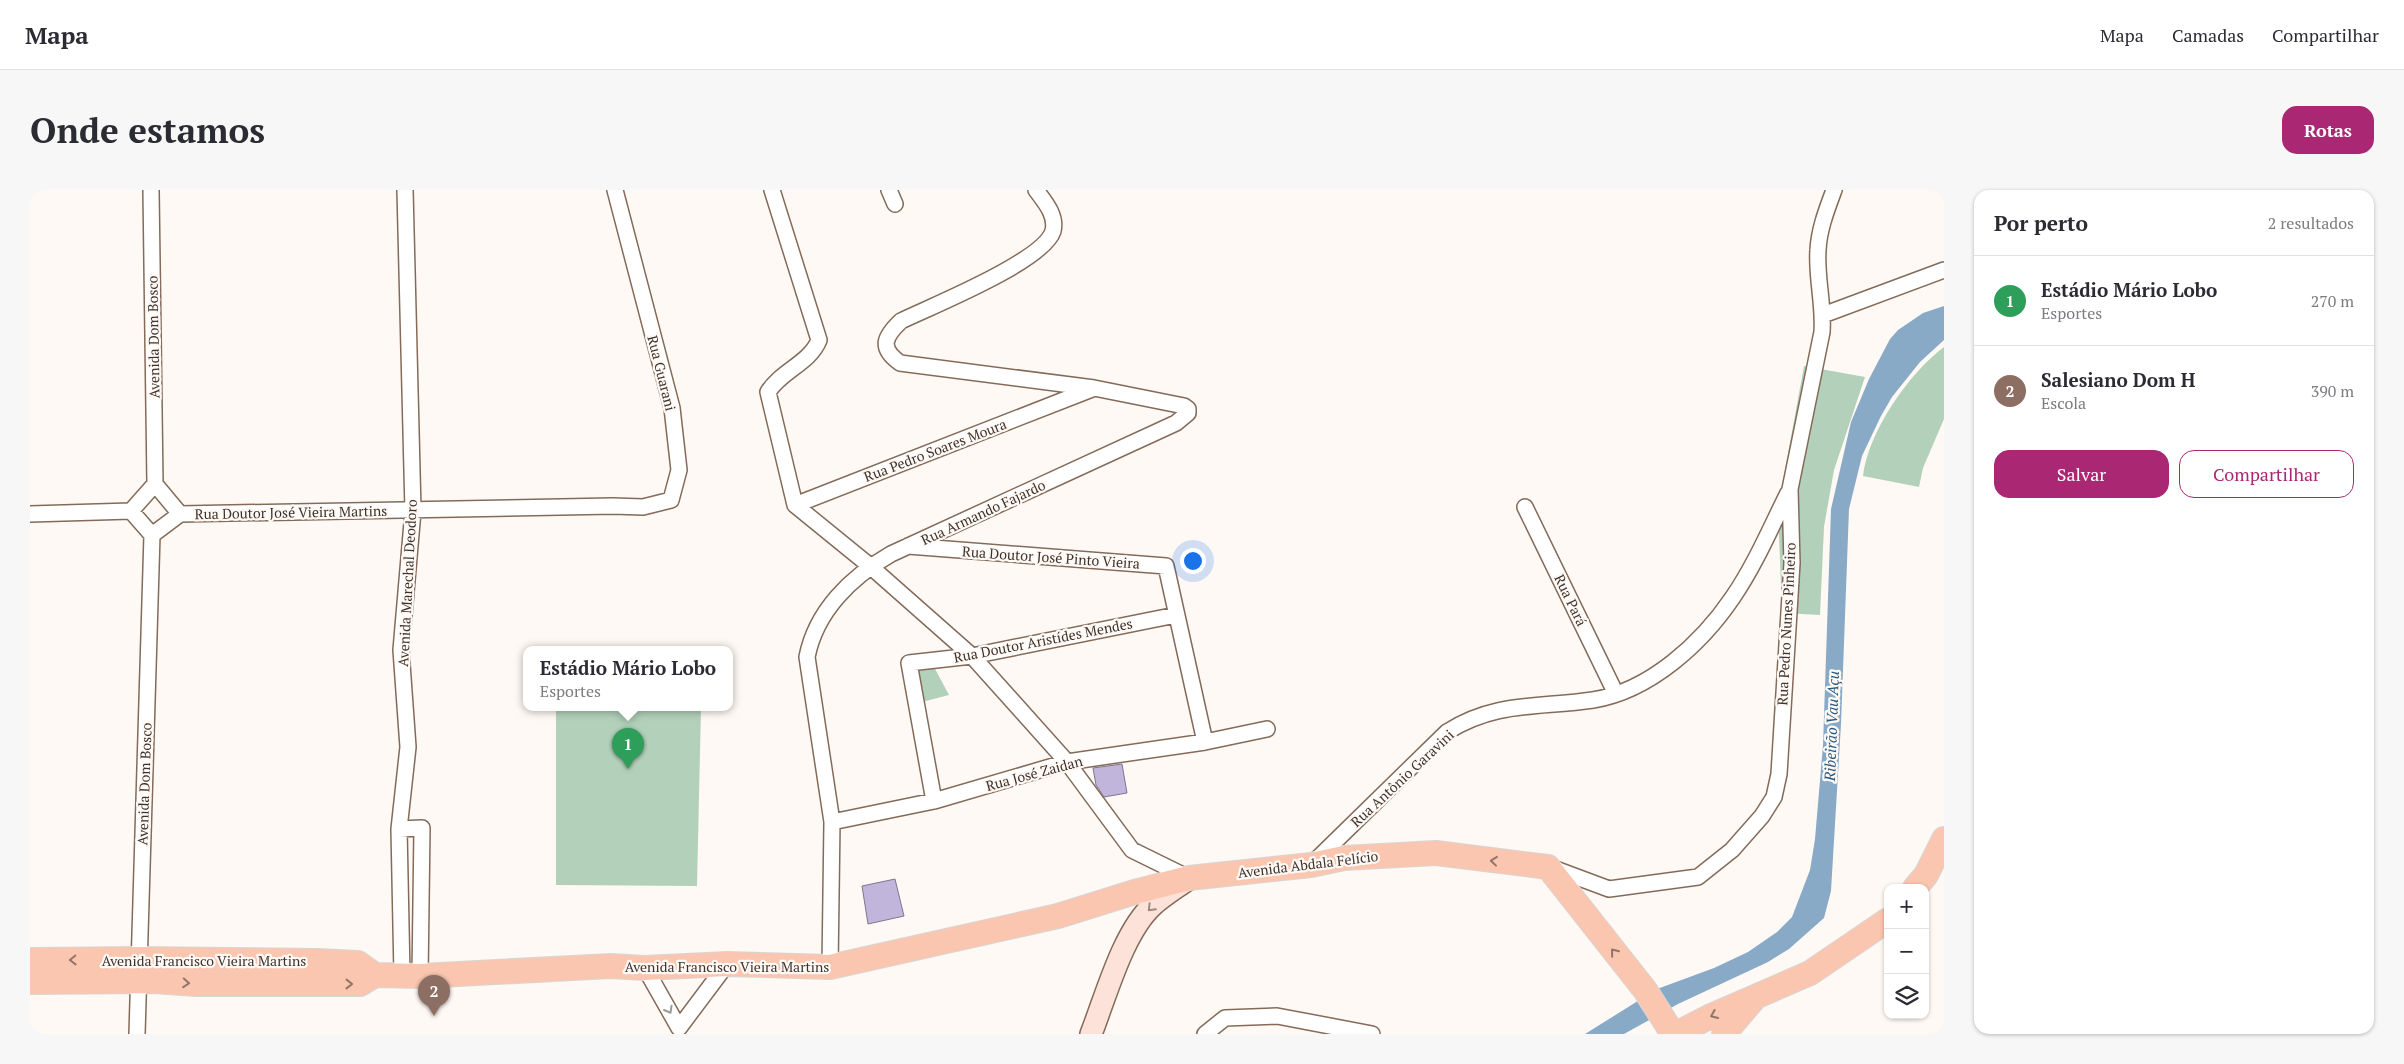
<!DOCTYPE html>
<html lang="pt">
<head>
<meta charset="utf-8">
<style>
  body { margin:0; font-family:"PT Serif",serif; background:#f7f7f7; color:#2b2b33 }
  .controls { position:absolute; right:15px; bottom:15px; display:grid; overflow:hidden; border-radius:10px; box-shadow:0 1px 4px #0004 }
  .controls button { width:45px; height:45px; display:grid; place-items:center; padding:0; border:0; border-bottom:1px solid #e1e1e2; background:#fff; color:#2b2b33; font:25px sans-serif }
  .you { position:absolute; left:1162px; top:370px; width:18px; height:18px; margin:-12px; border:4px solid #fff; border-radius:50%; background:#1a73e8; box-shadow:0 0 0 8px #1a73e833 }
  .badge { display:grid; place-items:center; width:32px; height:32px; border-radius:50%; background:#aa2773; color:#fff; font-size:16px; font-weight:700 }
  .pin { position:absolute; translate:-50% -41px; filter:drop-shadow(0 1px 2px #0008) }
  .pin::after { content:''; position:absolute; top:26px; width:18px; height:15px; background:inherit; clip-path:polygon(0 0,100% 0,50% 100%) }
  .popup { position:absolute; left:493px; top:456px; width:210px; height:65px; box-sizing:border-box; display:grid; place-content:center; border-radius:10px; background:#fff; filter:drop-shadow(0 1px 4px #0005); font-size:16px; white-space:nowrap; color:#7c7c81 }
  .popup b { font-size:19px; color:#2b2b33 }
  .popup::after { content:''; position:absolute; left:50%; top:100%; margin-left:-10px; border:10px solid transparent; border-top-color:#fff }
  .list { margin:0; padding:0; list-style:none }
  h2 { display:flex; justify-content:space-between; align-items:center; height:65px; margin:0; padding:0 20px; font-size:21px }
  h2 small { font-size:16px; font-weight:400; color:#7c7c81 }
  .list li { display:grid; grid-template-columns:32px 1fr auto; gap:15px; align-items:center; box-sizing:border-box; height:90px; padding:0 20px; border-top:1px solid #e1e1e2 }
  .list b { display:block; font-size:19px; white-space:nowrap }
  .list p { margin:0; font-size:16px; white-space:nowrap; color:#7c7c81 }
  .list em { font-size:16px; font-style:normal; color:#7c7c81 }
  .actions { display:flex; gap:10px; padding:15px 20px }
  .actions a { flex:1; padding:11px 0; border:1px solid #aa2773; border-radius:15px; text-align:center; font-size:18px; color:#aa2773 }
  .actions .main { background:#aa2773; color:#fff }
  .icon { flex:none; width:28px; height:28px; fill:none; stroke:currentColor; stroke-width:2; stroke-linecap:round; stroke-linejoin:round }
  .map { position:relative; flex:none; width:1914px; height:844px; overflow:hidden; border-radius:15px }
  header { display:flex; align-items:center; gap:30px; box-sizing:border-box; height:70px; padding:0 25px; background:#fff; border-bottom:1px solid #e1e1e2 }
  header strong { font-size:24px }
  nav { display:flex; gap:28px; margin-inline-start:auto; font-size:18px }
  .intro { display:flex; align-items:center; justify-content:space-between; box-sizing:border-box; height:120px; padding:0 30px }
  h1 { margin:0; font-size:35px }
  .button { padding:12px 22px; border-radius:15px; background:#aa2773; color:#fff; font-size:18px; font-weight:700 }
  main { display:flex; gap:30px; padding:0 30px }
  aside { flex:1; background:#fff; border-radius:15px; box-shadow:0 1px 4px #0004 }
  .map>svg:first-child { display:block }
  .green { fill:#b3d1ba }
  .water { fill:#89aac7 }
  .building { fill:#c2b5db; stroke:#7f7590 }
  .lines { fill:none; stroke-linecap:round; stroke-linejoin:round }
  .minor-casing { stroke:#846b59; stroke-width:18 }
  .secondary-casing { stroke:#846b59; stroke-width:24 }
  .primary-casing { stroke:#d8d6d5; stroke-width:26 }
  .minor { stroke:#fff; stroke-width:15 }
  .secondary { stroke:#fce2d8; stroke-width:21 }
  .primary { stroke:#fac6b0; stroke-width:24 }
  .oneway { stroke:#937567 }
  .oneway2 { stroke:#9d8a82 }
  .oneway3 { stroke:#9e9995 }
  .labels { text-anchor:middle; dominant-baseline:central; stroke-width:4.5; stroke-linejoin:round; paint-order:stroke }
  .street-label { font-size:14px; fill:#3e332b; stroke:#fff9f5 }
  .water-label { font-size:15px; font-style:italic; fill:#255980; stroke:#fff9f5 }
</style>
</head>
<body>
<header>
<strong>Mapa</strong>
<nav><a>Mapa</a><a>Camadas</a><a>Compartilhar</a></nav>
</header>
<div class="intro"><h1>Onde estamos</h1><a class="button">Rotas</a></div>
<main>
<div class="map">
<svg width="1914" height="844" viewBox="0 0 1914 844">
  <rect width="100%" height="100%" fill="#fff9f5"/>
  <path class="green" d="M1914,157V229L1893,278L1889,297L1833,286C1838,242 1879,183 1914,157Z
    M1774,176L1835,187L1804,280L1794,337L1790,425L1752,423L1748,318Z
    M903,475L919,505L892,512L883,478Z
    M526,518H671L667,696L526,695Z"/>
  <path class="water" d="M1914,116V150L1890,172L1862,207L1851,226L1832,266L1819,319L1811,534L1801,701L1794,728L1759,759L1738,772L1648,814L1594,844H1555L1627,799L1684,778L1718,762L1747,742L1762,727L1780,680L1785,649L1793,555L1801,319L1821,232L1839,189L1860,149L1868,140L1893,123Z"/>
  <path class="building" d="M1092,574L1097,603L1074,607L1066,595L1063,578Z
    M865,689L874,726L838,734L832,696Z"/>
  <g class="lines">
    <g class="minor-casing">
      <path id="minor" d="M121,0L125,294
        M742,0L789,150C780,173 751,181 738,202L765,315
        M859,0L865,14
        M1793,125L1914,80
        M1062,199L765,315L840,376L942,466L1037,572L1102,660L1159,688
        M125,294L150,324L122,345L101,321Z
        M1495,317L1586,504
        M0,324L101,321
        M150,324L583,316L613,317L641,310L649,280L642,218L585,0
        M878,356L1136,376L1175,552
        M904,611L879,473L942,466L1146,425
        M802,632L904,611L1037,572L1175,552L1237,539
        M369,639L392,638L390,786
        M1283,673L1417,542C1465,511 1510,518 1563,510C1620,501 1672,453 1703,407C1725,375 1741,337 1758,303
        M1520,677L1579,699L1668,687L1702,660L1732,626L1744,607L1749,584L1762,373L1760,299L1792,142C1794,114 1786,87 1788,60C1789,39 1797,19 1804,0
        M800,777L802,632L777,467C786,421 821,387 861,364L1146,233L1158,223V219L1154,216L1064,198L870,173C849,158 854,147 871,131C902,116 1014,71 1023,41C1027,25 1014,11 1006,0
        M615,778L649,838L697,774
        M372,785L369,639L378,557L371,460L383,321L375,0
        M107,844L122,345
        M1175,844L1195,828L1247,826L1342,844"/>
    </g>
    <g class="secondary-casing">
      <path id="secondary" d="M1061,844C1076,806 1093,742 1123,715C1133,706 1146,698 1157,690"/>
    </g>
    <g class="primary-casing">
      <path id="primary" d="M1885,698L1896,685L1914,649
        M0,770L109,769L287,771L328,773L345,785
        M0,792L124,791L166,794H330L345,785L390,786L581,776L615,778L697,774L800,777L1028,726L1108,701L1159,688L1281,675L1314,668L1406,663L1518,677L1615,800L1643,844
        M1646,844L1679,827L1780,783L1858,730
        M1694,844L1722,811"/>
    </g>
    <use href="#minor" class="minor"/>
    <use href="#secondary" class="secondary"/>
    <use href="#primary" class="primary"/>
  </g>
  <defs><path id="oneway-chevron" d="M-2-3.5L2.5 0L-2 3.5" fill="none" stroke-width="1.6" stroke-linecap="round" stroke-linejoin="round" transform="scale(1.25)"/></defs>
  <g class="oneway">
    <use href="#oneway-chevron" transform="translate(1464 671) rotate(-174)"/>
    <use href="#oneway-chevron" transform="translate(1584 762) rotate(-129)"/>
    <use href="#oneway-chevron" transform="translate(43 770) rotate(179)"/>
    <use href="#oneway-chevron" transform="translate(156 793) rotate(4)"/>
    <use href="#oneway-chevron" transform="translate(319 794)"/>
    <use href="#oneway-chevron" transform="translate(1684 825) rotate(157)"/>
  </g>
  <use class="oneway2" href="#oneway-chevron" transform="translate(1121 718) rotate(135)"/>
  <use class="oneway3" href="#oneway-chevron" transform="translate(639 820) rotate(60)"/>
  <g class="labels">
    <g class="street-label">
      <text transform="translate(123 147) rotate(-91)">Avenida Dom Bosco</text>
      <text transform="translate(632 183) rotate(76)">Rua Guarani</text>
      <text transform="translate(905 260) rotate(-21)">Rua Pedro Soares Moura</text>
      <text transform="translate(261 322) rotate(-1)">Rua Doutor José Vieira Martins</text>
      <text transform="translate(953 322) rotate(-25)">Rua Armando Fajardo</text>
      <text transform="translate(1021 367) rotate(4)">Rua Doutor José Pinto Vieira</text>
      <text transform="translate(377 393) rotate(-87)">Avenida Marechal Deodoro</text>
      <text transform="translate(1541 410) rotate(64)">Rua Pará</text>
      <text transform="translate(1756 434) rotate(-87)">Rua Pedro Nunes Pinheiro</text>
      <text transform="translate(1013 450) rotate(-11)">Rua Doutor Aristídes Mendes</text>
      <text transform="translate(1004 583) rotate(-15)">Rua José Zaidan</text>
      <text transform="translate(1372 588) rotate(-43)">Rua Antônio Garavini</text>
      <text transform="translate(114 594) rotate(-88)">Avenida Dom Bosco</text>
      <text transform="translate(1278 674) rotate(-7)">Avenida Abdala Felício</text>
      <text x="174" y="770">Avenida Francisco Vieira Martins</text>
      <text x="697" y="776">Avenida Francisco Vieira Martins</text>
    </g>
    <g class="water-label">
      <text transform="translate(1801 536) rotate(-88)">Ribeirão Vau Açu</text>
    </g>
  </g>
</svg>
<div class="controls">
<button>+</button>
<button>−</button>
<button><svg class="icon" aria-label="layers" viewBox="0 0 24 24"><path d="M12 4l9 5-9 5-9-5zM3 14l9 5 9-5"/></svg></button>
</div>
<div class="you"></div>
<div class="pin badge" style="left:598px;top:579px;background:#2e9e5b">1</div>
<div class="popup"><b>Estádio Mário Lobo</b>Esportes</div>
<div class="pin badge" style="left:404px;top:826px;background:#8d6e63">2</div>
</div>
<aside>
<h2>Por perto<small>2 resultados</small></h2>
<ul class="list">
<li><span class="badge" style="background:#2e9e5b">1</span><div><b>Estádio Mário Lobo</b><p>Esportes</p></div><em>270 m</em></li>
<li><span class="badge" style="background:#8d6e63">2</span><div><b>Salesiano Dom H</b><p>Escola</p></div><em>390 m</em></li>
</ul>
<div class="actions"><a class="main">Salvar</a><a>Compartilhar</a></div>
</aside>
</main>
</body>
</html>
